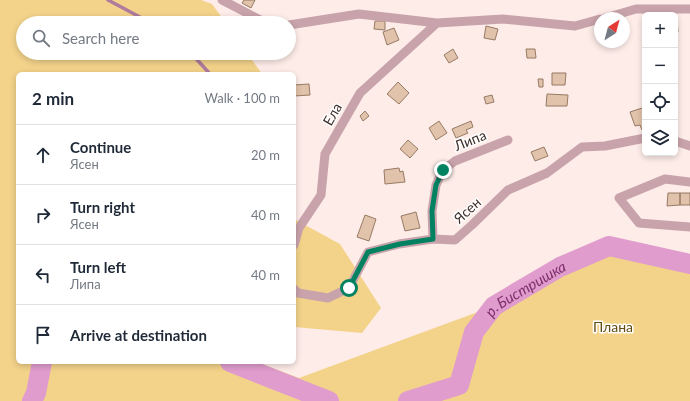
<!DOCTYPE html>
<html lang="en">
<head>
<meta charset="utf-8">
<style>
  body { margin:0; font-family:Lato,sans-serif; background:#f6f6f7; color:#1f2937 }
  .controls { position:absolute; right:12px; top:12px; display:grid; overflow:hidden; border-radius:6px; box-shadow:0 2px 6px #0003 }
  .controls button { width:36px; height:36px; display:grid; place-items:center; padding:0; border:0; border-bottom:1px solid #e0e1e3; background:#fff; color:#1f2937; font:20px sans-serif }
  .compass { position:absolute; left:594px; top:12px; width:36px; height:36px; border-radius:50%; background:#fff; box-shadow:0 2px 6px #0003; rotate:36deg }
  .stop { position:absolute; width:12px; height:12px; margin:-9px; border:3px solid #038262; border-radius:50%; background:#fff }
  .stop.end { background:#038262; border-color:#fff; box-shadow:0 1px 4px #0008 }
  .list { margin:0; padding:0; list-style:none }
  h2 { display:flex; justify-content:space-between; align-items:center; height:52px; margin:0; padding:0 16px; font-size:17px }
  h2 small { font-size:13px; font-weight:400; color:#747a83 }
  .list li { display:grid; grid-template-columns:26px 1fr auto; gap:12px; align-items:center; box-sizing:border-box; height:60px; padding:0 16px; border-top:1px solid #e0e1e3 }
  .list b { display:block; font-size:15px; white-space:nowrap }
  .list p { margin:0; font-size:13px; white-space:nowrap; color:#747a83 }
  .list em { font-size:13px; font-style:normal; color:#747a83 }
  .icon { flex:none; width:22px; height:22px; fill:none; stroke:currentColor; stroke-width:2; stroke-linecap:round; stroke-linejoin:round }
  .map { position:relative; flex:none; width:690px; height:401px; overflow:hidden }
  .search { position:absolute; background:#fff; box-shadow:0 2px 6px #0003; left:16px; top:16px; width:280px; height:44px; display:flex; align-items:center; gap:10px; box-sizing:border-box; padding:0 14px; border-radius:22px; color:#747a83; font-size:15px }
  .panel { position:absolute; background:#fff; box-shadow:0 2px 6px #0003; left:16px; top:72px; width:280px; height:292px; border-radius:6px }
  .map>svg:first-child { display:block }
  .green { fill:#f3d38a }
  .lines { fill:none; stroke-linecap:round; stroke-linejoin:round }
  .stream { stroke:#b07b9d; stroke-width:3.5 }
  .river { stroke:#e09ccd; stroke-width:20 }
  .building { fill:#e1c2aa; stroke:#977b65 }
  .minor { stroke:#c9a3ab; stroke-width:9 }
  .route { stroke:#038262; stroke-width:5 }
  .labels { text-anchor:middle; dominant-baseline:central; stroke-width:3; stroke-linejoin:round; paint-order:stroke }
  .street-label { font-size:14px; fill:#3f2f2c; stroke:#fff }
  .park-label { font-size:14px; fill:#624b0f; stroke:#fff }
  .water-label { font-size:15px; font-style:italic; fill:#7f306d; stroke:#fff }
</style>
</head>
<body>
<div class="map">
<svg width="690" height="401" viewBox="0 0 690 401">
  <rect width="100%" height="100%" fill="#fdece8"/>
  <path class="green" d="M0,0H201L212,4L226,23H23V53H247L262,74H18V362H257L299,378L494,306L560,267L609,246L690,259V401H0Z
    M294,219L340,244L381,308L362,333L294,327Z"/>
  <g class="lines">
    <path class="stream" d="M108,0L151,23
      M191,53L210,74"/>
    <g class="river">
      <path d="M230,362L329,401"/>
      <path d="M32,401L36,393L42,362"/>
      <path id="s1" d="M408,401L459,385L474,332L494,306L560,267L609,246L690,264"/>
    </g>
  </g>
  <path class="building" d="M244,0H255L251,8L242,3Z
    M675,19H677L678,32H675Z
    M375,21H385V30L374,29Z
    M486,26L498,29L495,40L484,38Z
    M394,28L399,40L387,45L383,32Z
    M453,49L458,58L449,63L444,55Z
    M526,49H535L536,58H527Z
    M552,73H566L565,85H552Z
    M538,79H543V87H539Z
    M398,82L409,93L399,104L387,94Z
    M309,84L310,95L294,96V85Z
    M547,94L568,95L567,106H546Z
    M492,95L494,102L486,104L484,97Z
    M645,107V129L642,130L640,125L635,126L630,112Z
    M365,111L369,116L363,121L360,116Z
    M439,121L447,133L436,140L429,128Z
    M471,121L473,127L466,130L468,133L456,138L452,129Z
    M408,140L418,149L410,158L400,149Z
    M544,147L548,156L535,161L531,152Z
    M399,168L400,172L403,171L405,182L385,184L384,170Z
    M668,193H680V205L667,206Z
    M680,193H690V205H680Z
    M416,212L420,228L405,231L401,216Z
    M365,215L376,219L369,241L357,237Z"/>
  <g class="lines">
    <path class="minor" d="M222,0L266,23
      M605,18L636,9H690
      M289,25L359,14L437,23L503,19L575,26L600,19
      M675,141L690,146
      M690,182L665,179L619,198L639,223L690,227
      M433,239L432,211L436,185L443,170L455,161L508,140
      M294,245L299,228L321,195L325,154L360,93L437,23
      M294,289L298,293L328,298L349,288L368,252L399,244L433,239L455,240L472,225L508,190L547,173L582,147L605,146L645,138"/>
  </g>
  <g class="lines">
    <path class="route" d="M349,288L368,252L400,244L433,239L432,211L436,185L443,170"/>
  </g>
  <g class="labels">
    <g class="street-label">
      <text transform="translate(332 114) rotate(-60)">Ела</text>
      <text transform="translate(470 140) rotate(-22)">Липа</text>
      <text transform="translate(467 210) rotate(-42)">Ясен</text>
    </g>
    <g class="park-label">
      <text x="613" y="326">Плана</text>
    </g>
    <g class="water-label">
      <text stroke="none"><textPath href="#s1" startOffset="177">р. Бистришка</textPath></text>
    </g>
  </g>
</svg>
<div class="controls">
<button>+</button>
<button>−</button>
<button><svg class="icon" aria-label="locate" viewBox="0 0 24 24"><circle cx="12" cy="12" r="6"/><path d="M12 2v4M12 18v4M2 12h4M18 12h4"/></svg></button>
<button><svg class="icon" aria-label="layers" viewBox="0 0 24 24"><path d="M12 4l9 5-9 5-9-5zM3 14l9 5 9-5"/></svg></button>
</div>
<svg class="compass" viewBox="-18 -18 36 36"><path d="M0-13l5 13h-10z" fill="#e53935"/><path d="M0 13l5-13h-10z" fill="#747a83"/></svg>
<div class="stop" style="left:349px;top:288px"></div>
<div class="stop end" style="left:443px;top:170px"></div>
<div class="search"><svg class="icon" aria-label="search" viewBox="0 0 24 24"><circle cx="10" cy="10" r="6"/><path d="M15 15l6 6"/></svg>Search here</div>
<section class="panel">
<h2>2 min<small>Walk · 100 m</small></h2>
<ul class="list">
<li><svg class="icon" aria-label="ahead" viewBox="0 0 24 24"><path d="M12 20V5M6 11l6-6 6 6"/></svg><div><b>Continue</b><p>Ясен</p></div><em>20 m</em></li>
<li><svg class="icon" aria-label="right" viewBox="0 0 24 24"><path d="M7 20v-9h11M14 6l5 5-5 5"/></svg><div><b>Turn right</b><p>Ясен</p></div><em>40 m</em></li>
<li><svg class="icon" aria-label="left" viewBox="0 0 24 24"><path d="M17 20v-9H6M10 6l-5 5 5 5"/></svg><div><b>Turn left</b><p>Липа</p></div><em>40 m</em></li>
<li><svg class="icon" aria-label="arrive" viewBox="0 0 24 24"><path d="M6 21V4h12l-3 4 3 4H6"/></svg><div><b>Arrive at destination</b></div></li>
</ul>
</section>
</div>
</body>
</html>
